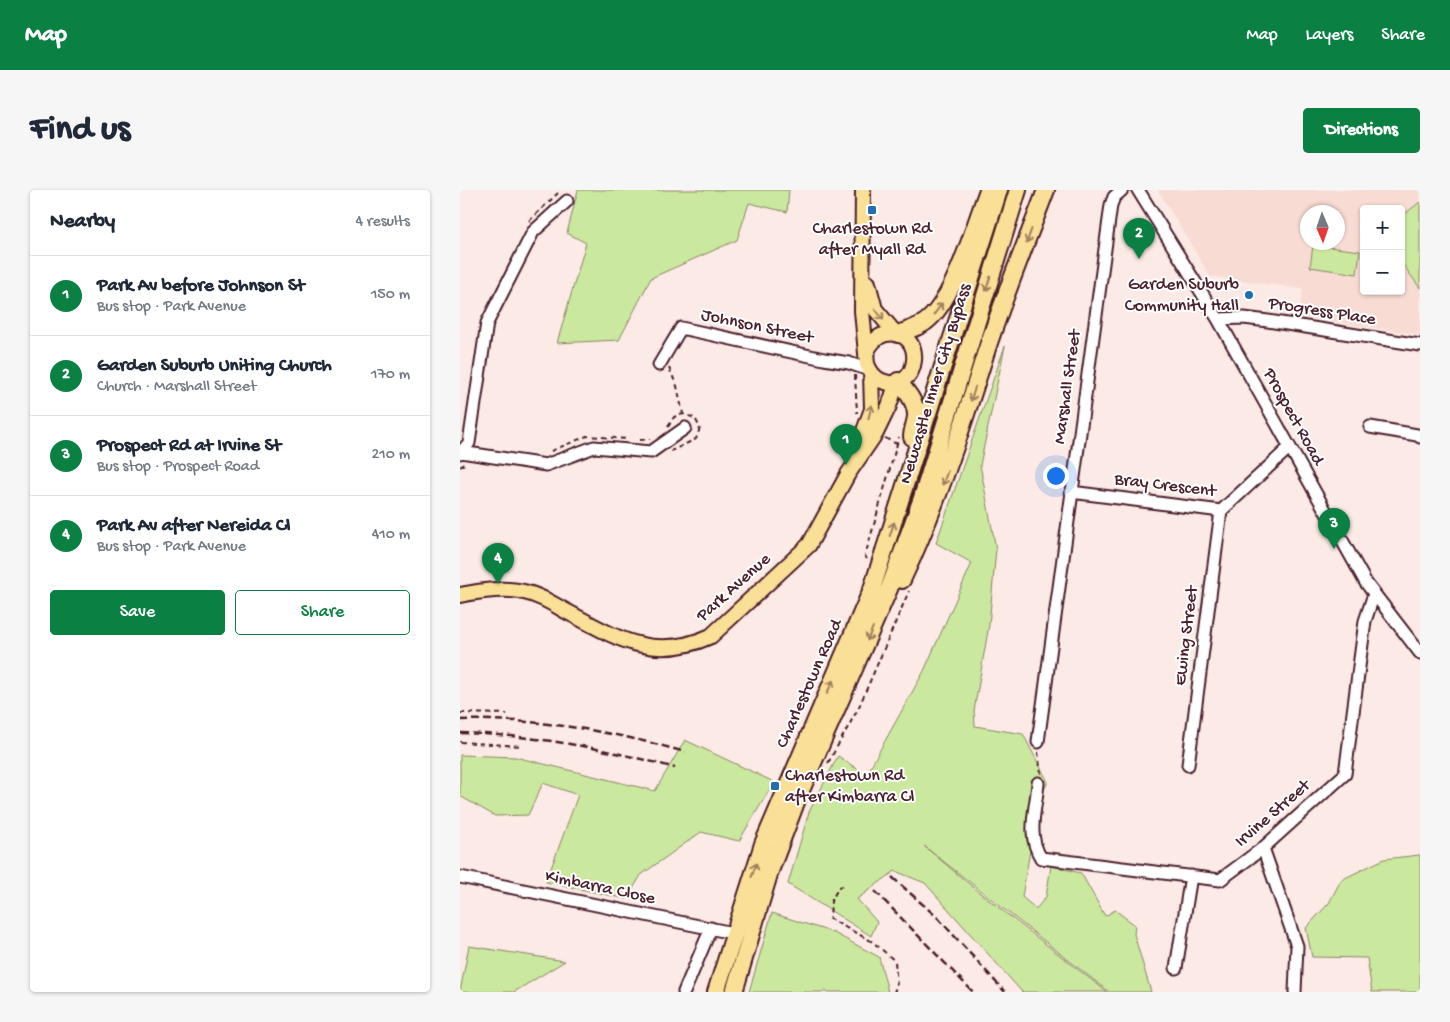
<!DOCTYPE html>
<html lang="en">
<head>
<meta charset="utf-8">
<style>
  body { margin:0; font-family:"Gochi Hand",sans-serif; background:#f6f6f7; color:#1f2937 }
  .controls { position:absolute; right:15px; top:15px; display:grid; overflow:hidden; border-radius:5px; box-shadow:0 1px 4px #0004 }
  .controls button { width:45px; height:45px; display:grid; place-items:center; padding:0; border:0; border-bottom:1px solid #e0e1e3; background:#fff; color:#1f2937; font:25px sans-serif }
  .compass { position:absolute; left:840px; top:15px; width:45px; height:45px; border-radius:50%; background:#fff; box-shadow:0 1px 4px #0004; rotate:178deg }
  .you { position:absolute; left:595px; top:285px; width:18px; height:18px; margin:-12px; border:4px solid #fff; border-radius:50%; background:#1a73e8; box-shadow:0 0 0 8px #1a73e833 }
  .badge { display:grid; place-items:center; width:32px; height:32px; border-radius:50%; background:#0b8043; color:#fff; font-size:16px; font-weight:700 }
  .pin { position:absolute; translate:-50% -41px; filter:drop-shadow(0 1px 2px #0008) }
  .pin::after { content:''; position:absolute; top:26px; width:18px; height:15px; background:inherit; clip-path:polygon(0 0,100% 0,50% 100%) }
  .list { margin:0; padding:0; list-style:none }
  h2 { display:flex; justify-content:space-between; align-items:center; height:65px; margin:0; padding:0 20px; font-size:21px }
  h2 small { font-size:16px; font-weight:400; color:#747a83 }
  .list li { display:grid; grid-template-columns:32px 1fr auto; gap:15px; align-items:center; box-sizing:border-box; height:80px; padding:0 20px; border-top:1px solid #e0e1e3 }
  .list b { display:block; font-size:19px; white-space:nowrap }
  .list p { margin:0; font-size:16px; white-space:nowrap; color:#747a83 }
  .list em { font-size:16px; font-style:normal; color:#747a83 }
  .actions { display:flex; gap:10px; padding:15px 20px }
  .actions a { flex:1; padding:11px 0; border:1px solid #0b8043; border-radius:5px; text-align:center; font-size:18px; color:#0b8043 }
  .actions .main { background:#0b8043; color:#fff }
  .map { position:relative; flex:none; width:960px; height:802px; overflow:hidden; border-radius:5px }
  header { display:flex; align-items:center; gap:30px; box-sizing:border-box; height:70px; padding:0 25px; background:#0b8043; color:#fff }
  header strong { font-size:24px }
  nav { display:flex; gap:28px; margin-inline-start:auto; font-size:18px }
  .intro { display:flex; align-items:center; justify-content:space-between; box-sizing:border-box; height:120px; padding:0 30px }
  h1 { margin:0; font-size:35px }
  .button { padding:12px 22px; border-radius:5px; background:#0b8043; color:#fff; font-size:18px; font-weight:700 }
  main { display:flex; gap:30px; padding:0 30px }
  aside { flex:1; background:#fff; border-radius:5px; box-shadow:0 1px 4px #0004 }
  .map>svg:first-child { display:block }
  .built { fill:#f8dbd3; fill-rule:evenodd }
  .green { fill:#cbe89f; stroke:#8a8465 }
  .lines { fill:none; stroke-linecap:round; stroke-linejoin:round }
  .minor-casing { stroke:#4a1f2b; stroke-width:15 }
  .major-casing { stroke:#4a1f2b; stroke-width:18 }
  .highway-casing { stroke:#4a1f2b; stroke-width:20 }
  .path { stroke:#4a1f2b; stroke-width:2; stroke-dasharray:5 4; stroke-linecap:butt }
  .minor { stroke:#fff; stroke-width:11 }
  .major { stroke:#fadf96; stroke-width:14 }
  .highway { stroke:#fadf96; stroke-width:16 }
  .rail { stroke:#4a1f2b; stroke-width:2.5; stroke-dasharray:8 4; stroke-linecap:butt }
  .oneway { stroke:#a27f60 }
  .poi-dot { fill:#1f6fb2; stroke:#fff; stroke-width:2 }
  .labels { text-anchor:middle; dominant-baseline:central; stroke-width:4; stroke-linejoin:round; paint-order:stroke }
  .poi-label { font-size:18px; fill:#4a1f2b; stroke:#fff }
  .street-label { font-size:18px; fill:#4a1f2b; stroke:#fff }
</style>
</head>
<body>
<header>
<strong>Map</strong>
<nav><a>Map</a><a>Layers</a><a>Share</a></nav>
</header>
<div class="intro"><h1>Find us</h1><a class="button">Directions</a></div>
<main>
<aside>
<h2>Nearby<small>4 results</small></h2>
<ul class="list">
<li><span class="badge">1</span><div><b>Park Av before Johnson St</b><p>Bus stop · Park Avenue</p></div><em>150 m</em></li>
<li><span class="badge">2</span><div><b>Garden Suburb Uniting Church</b><p>Church · Marshall Street</p></div><em>170 m</em></li>
<li><span class="badge">3</span><div><b>Prospect Rd at Irvine St</b><p>Bus stop · Prospect Road</p></div><em>210 m</em></li>
<li><span class="badge">4</span><div><b>Park Av after Nereida Cl</b><p>Bus stop · Park Avenue</p></div><em>410 m</em></li>
</ul>
<div class="actions"><a class="main">Save</a><a>Share</a></div>
</aside>
<div class="map">
<svg width="960" height="802" viewBox="0 0 960 802">
  <rect width="100%" height="100%" fill="#fbeae5"/>
  <filter id="ink" filterUnits="userSpaceOnUse"><feTurbulence type="fractalNoise" baseFrequency=".02" numOctaves="2"/><feDisplacementMap in="SourceGraphic" scale="10" xChannelSelector="R" yChannelSelector="G"/><feConvolveMatrix kernelMatrix="1 2 1 2 8 2 1 2 1" color-interpolation-filters="sRGB"/></filter>
  <g filter="url(#ink)">
    <path class="built" d="M698,0H960V145L839,126L843,99L750,86ZM904,19H941V101H904ZM848,22H878V52H848Z"/>
    <path class="green" d="M118,0H329L327,22L289,13L277,50L191,88L159,150L97,153L126,53L107,43Z
      M960,12V98L941,72V27Z
      M853,55L900,61L897,84L850,77Z
      M545,156L520,275L536,359L529,435L514,521L515,536L563,544L588,592L579,609L562,707L576,719L586,707L591,676L621,683L645,726L655,720L675,735L674,744L691,802H649L464,656L520,703L647,802H562L465,693L435,681L397,709L417,732L411,746L328,694L349,622L378,566L406,585L464,481L512,373L476,353Z
      M225,550L314,592L279,651L241,642L181,685L167,709L86,692L118,605L83,593L68,625L35,626L0,606V565L55,567L195,601Z
      M960,665V802H912L907,768L852,767L846,738L869,713L881,690L924,669Z
      M312,723L374,743L419,767L428,802H289Z
      M9,756L105,771L54,802H0Z"/>
    <g class="lines">
      <g class="minor-casing">
        <path id="minor" d="M678,0L758,129L906,393L960,463
          M758,129L784,128L808,131L960,155
          M199,175L221,138L364,169L389,173L409,180
          M910,237L957,245L960,247
          M1,262L86,275L134,257L191,262L225,238
          M0,263L9,253L27,133L73,42L107,11
          M611,302L761,321
          M761,321L830,257
          M578,552L651,15L654,7L662,0
          M728,575L761,321
          M578,593C576,620 566,644 581,668L760,690L803,658L885,584L905,431L914,404
          M803,658L837,756L835,802
          M0,687L273,743
          M716,778L731,686
          M224,802L251,738"/>
      </g>
      <g class="major-casing">
        <path id="major" d="M403,0L402,121L407,174C410,182 414,188 422,191C460,206 468,137 426,144C417,146 410,154 407,162
          M408,93L415,119L436,144
          M395,265L412,219L411,183
          M0,405C20,401 44,397 64,402C78,405 90,412 102,419C155,447 192,473 251,446L349,355L388,284L416,243L429,216L437,192"/>
      </g>
      <g class="highway-casing">
        <path id="highway" d="M438,144C448,140 461,137 469,129C495,106 515,34 528,0
          M438,191C447,202 457,213 456,227C455,234 452,241 452,247
          M442,390C476,318 500,244 524,168C542,111 565,56 586,0
          M256,802L303,654L412,399L539,0
          M274,802L310,681L338,607L429,399L462,308L558,0"/>
      </g>
      <path class="path" d="M69,31L98,3
        M209,178L217,196L223,224
        M395,185L397,223
        M208,237L214,227L223,224L235,228L240,238L236,249L211,261
        M425,248L437,254
        M180,250L190,249
        M91,261L127,246L168,249
        M0,277L6,273
        M407,369L405,366L439,247
        M0,523L47,524
        M0,552L62,556
        M578,562L581,584
        M368,573L398,519L449,401
        M383,696L379,697L371,711L370,729L413,752L435,771L437,795L434,802"/>
      <use href="#minor" class="minor"/>
      <use href="#major" class="major"/>
      <use href="#highway" class="highway"/>
      <path class="rail" d="M0,530C77,528 151,541 225,562
        M0,543C74,545 144,558 215,578
        M432,687L478,728L545,802
        M415,701L513,802"/>
    </g>
    <defs><path id="oneway-shaft" d="M-6 0H5M1.5-3L5.5 0L1.5 3" fill="none" stroke-width="1.6" stroke-linecap="round" stroke-linejoin="round" transform="scale(1.25)"/></defs>
    <g class="oneway">
      <use href="#oneway-shaft" transform="translate(569 46) rotate(110)"/>
      <use href="#oneway-shaft" transform="translate(528 94) rotate(107)"/>
      <use href="#oneway-shaft" transform="translate(478 119) rotate(-54)"/>
      <use href="#oneway-shaft" transform="translate(419 124) rotate(53)"/>
      <use href="#oneway-shaft" transform="translate(513 204) rotate(107)"/>
      <use href="#oneway-shaft" transform="translate(410 222) rotate(-76)"/>
      <use href="#oneway-shaft" transform="translate(485 288) rotate(110)"/>
      <use href="#oneway-shaft" transform="translate(432 339) rotate(-72)"/>
      <use href="#oneway-shaft" transform="translate(410 444) rotate(113)"/>
      <use href="#oneway-shaft" transform="translate(370 497) rotate(-65)"/>
      <use href="#oneway-shaft" transform="translate(294 680) rotate(-71)"/>
    </g>
  </g>
  <g class="poi-dot">
    <rect x="407" y="15" width="10" height="10" rx="2.5"/>
    <circle cx="789" cy="105" r="5"/>
    <rect x="310" y="591" width="10" height="10" rx="2.5"/>
  </g>
  <g class="labels">
    <g class="poi-label">
      <text x="412" y="39">Charlestown Rd<tspan x="412" dy="21">after Myall Rd</tspan></text>
      <text x="779" y="95" text-anchor="end">Garden Suburb<tspan x="779" dy="21">Community Hall</tspan></text>
      <text x="325" y="586" text-anchor="start">Charlestown Rd<tspan x="325" dy="21">after Kimbarra Cl</tspan></text>
    </g>
    <g class="street-label">
      <text transform="translate(862 122) rotate(9)">Progress Place</text>
      <text transform="translate(297 137) rotate(12)">Johnson Street</text>
      <text transform="translate(476 194) rotate(-73)">Newcastle Inner City Bypass</text>
      <text transform="translate(608 197) rotate(-82)">Marshall Street</text>
      <text transform="translate(833 227) rotate(61)">Prospect Road</text>
      <text transform="translate(705 296) rotate(7)">Bray Crescent</text>
      <text transform="translate(274 398) rotate(-42)">Park Avenue</text>
      <text transform="translate(727 446) rotate(-83)">Ewing Street</text>
      <text transform="translate(350 494) rotate(-66)">Charlestown Road</text>
      <text transform="translate(813 624) rotate(-41)">Irvine Street</text>
      <text transform="translate(140 698) rotate(12)">Kimbarra Close</text>
    </g>
  </g>
</svg>
<div class="controls">
<button>+</button>
<button>−</button>
</div>
<svg class="compass" viewBox="-18 -18 36 36"><path d="M0-13l5 13h-10z" fill="#e53935"/><path d="M0 13l5-13h-10z" fill="#747a83"/></svg>
<div class="you"></div>
<div class="pin badge" style="left:386px;top:275px">1</div>
<div class="pin badge" style="left:679px;top:69px">2</div>
<div class="pin badge" style="left:874px;top:359px">3</div>
<div class="pin badge" style="left:38px;top:394px">4</div>
</div>
</main>
</body>
</html>
